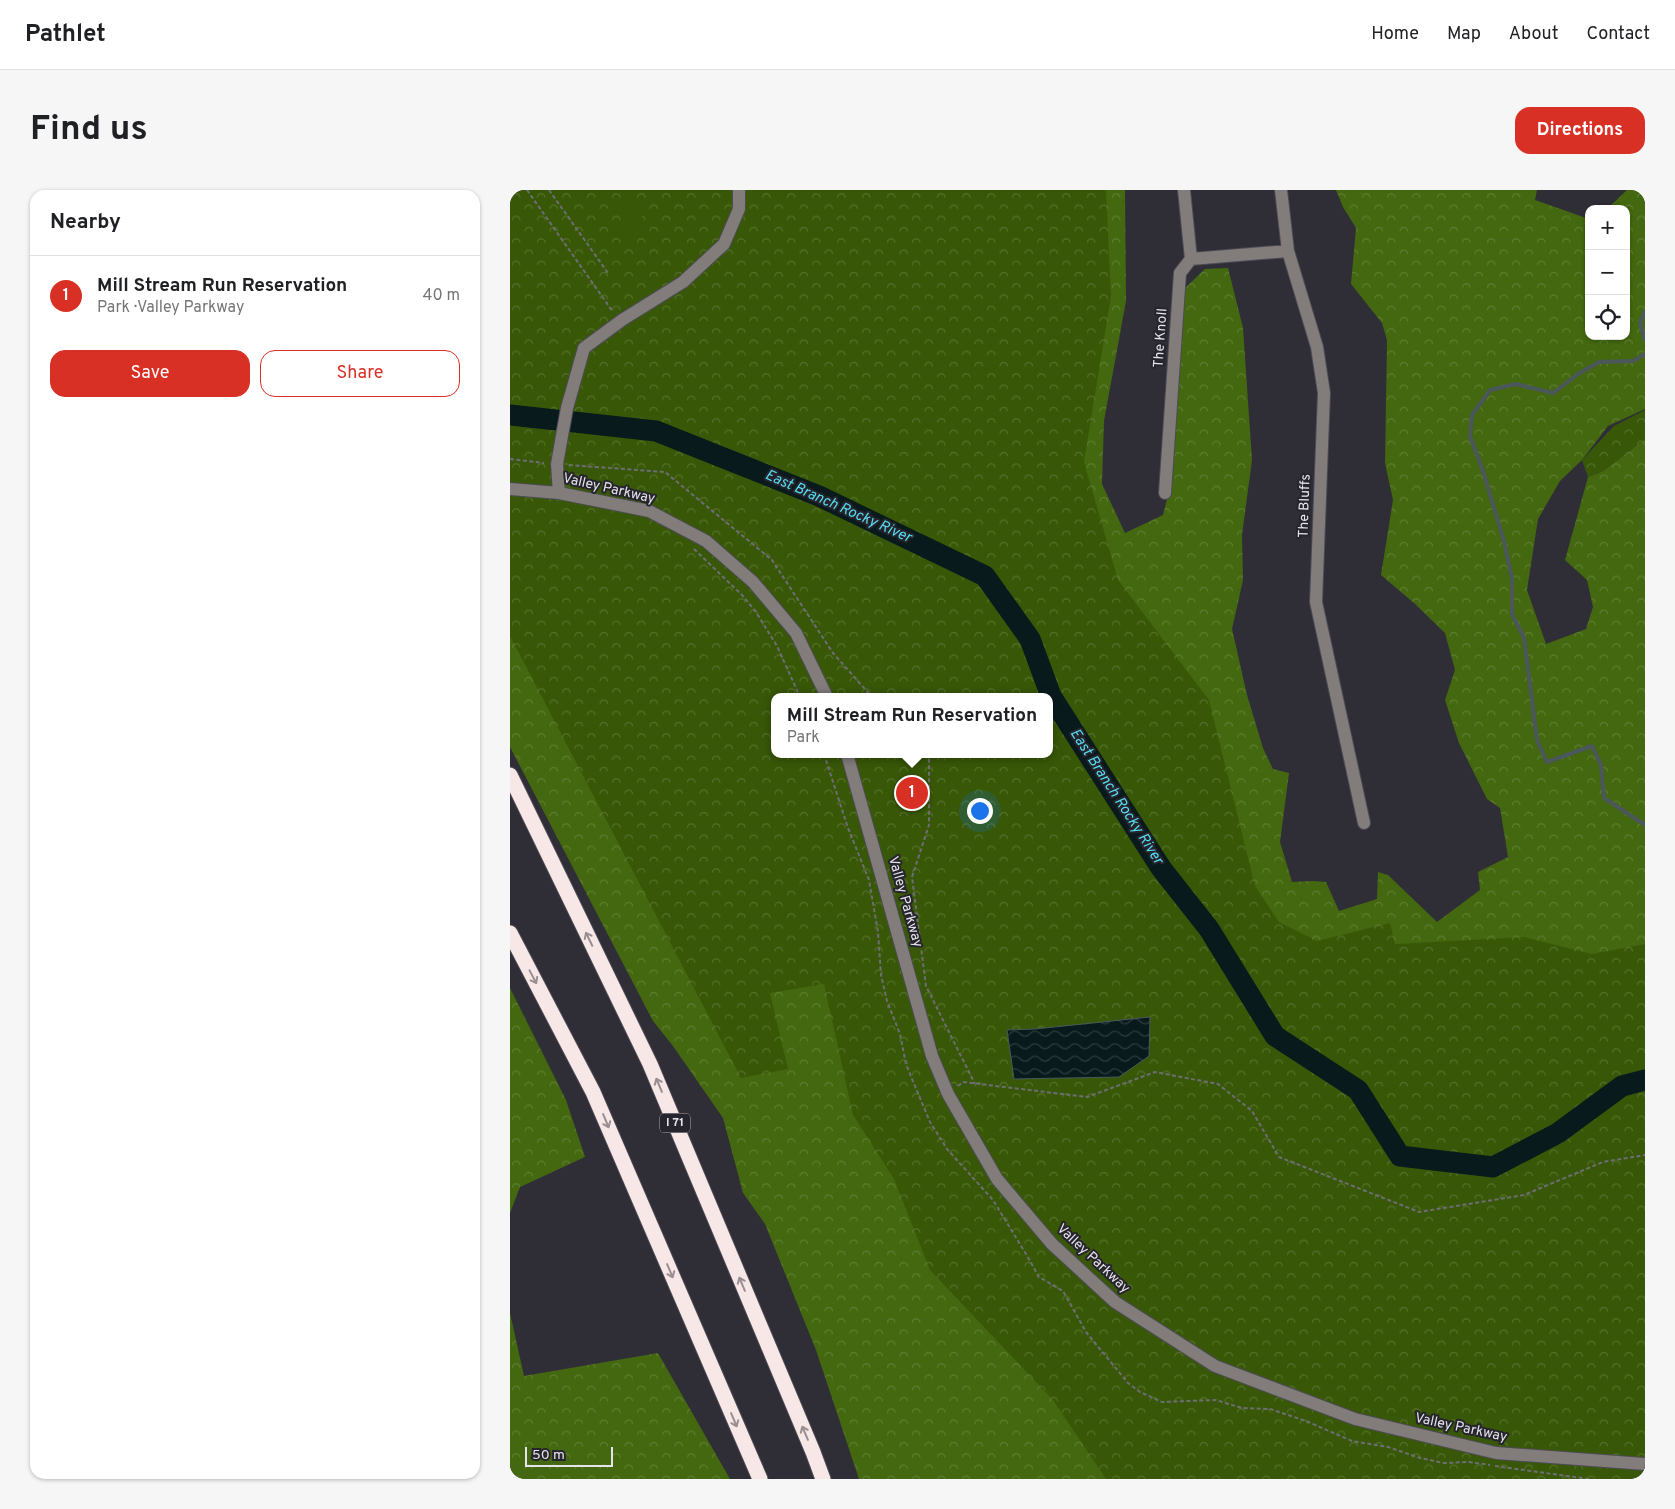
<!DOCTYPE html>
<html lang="en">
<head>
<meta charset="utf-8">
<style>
  body { margin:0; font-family:Overpass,sans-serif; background:#f6f6f6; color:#202124 }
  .controls { position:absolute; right:15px; top:15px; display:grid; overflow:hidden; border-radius:10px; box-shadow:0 1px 4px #0004 }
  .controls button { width:45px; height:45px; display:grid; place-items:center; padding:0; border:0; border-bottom:1px solid #e0e0e0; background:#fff; color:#202124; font:25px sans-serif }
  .scale { position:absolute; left:15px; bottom:12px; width:88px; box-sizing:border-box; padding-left:5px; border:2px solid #e6e4eb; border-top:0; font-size:14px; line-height:18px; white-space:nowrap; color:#e6e4eb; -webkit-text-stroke:4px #26242d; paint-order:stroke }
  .you { position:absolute; left:469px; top:620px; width:18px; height:18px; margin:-12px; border:4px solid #fff; border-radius:50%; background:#1a73e8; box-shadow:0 0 0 8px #1a73e833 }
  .badge { display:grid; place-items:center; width:32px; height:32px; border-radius:50%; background:#d93025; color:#fff; font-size:16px; font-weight:700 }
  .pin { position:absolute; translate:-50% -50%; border:2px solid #fff; box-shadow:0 1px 5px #0006 }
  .popup { position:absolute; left:261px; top:503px; width:282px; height:65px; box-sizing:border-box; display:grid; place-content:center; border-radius:10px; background:#fff; filter:drop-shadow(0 1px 4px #0005); font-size:16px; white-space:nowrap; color:#757577 }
  .popup b { font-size:19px; color:#202124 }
  .popup::after { content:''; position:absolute; left:50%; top:100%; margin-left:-10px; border:10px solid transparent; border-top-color:#fff }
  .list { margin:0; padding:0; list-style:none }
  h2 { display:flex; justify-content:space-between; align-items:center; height:65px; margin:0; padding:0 20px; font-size:21px }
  h2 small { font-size:16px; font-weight:400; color:#757577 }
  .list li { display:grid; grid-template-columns:32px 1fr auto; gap:15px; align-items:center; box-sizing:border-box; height:80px; padding:0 20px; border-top:1px solid #e0e0e0 }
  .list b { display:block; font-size:19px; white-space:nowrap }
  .list p { margin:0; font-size:16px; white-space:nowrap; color:#757577 }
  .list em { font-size:16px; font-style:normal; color:#757577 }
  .actions { display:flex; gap:10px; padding:15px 20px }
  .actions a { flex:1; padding:11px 0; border:1px solid #d93025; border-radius:15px; text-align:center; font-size:18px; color:#d93025 }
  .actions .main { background:#d93025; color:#fff }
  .icon { flex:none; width:28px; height:28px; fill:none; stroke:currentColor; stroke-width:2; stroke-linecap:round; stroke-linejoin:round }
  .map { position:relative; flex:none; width:1135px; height:1289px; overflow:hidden; border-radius:15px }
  header { display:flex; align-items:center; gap:30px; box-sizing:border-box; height:70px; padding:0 25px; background:#fff; border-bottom:1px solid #e0e0e0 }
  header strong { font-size:24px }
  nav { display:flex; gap:28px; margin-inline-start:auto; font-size:18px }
  .intro { display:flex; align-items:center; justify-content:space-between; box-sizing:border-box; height:120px; padding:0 30px }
  h1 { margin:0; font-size:35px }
  .button { padding:12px 22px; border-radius:15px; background:#d93025; color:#fff; font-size:18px; font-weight:700 }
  main { display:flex; gap:30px; padding:0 30px }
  aside { flex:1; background:#fff; border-radius:15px; box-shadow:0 1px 4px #0004 }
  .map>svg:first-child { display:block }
  .forest { fill:url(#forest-crowns) }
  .park { fill:url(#park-crowns); fill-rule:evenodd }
  .garden { fill:#385807 }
  .water { fill:url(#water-waves); stroke:#4b575b }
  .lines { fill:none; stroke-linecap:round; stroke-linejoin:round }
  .stream { stroke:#4b575b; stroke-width:4 }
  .river { stroke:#091a1d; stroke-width:21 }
  .minor-casing { stroke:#4c4b54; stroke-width:14 }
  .highway-casing { stroke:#4c4b54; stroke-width:17 }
  .path { stroke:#6e6d75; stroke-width:2; stroke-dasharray:4 2.5; stroke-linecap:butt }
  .minor { stroke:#827c7b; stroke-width:12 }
  .highway { stroke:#f7e7e6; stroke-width:15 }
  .oneway { stroke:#998f93 }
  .labels { text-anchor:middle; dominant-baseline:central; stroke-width:4; stroke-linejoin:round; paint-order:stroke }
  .shield { fill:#26242d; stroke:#acaab2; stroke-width:1 }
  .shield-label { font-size:12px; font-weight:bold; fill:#e6e4eb }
  .street-label { font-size:14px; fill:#e6e4eb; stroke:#26242d }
  .water-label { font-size:15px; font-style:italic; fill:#54def1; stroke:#26242d }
</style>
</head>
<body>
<header>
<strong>Pathlet</strong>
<nav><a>Home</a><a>Map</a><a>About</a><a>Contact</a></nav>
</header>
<div class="intro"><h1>Find us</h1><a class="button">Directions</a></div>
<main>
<aside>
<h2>Nearby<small></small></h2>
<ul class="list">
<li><span class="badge">1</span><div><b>Mill Stream Run Reservation</b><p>Park · Valley Parkway</p></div><em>40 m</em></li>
</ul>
<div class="actions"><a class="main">Save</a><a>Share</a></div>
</aside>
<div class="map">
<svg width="1135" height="1289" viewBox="0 0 1135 1289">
  <defs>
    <pattern id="forest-crowns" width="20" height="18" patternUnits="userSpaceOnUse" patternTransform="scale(1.25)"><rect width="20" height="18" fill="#43680f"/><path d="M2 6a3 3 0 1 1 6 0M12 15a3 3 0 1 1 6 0" fill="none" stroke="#5e7d32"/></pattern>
    <pattern id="park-crowns" width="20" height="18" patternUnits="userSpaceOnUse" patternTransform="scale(1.25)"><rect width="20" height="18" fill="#385807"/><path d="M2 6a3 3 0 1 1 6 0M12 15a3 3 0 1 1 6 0" fill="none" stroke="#55702b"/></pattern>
    <pattern id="water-waves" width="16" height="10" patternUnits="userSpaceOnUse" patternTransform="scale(1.25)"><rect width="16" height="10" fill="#091a1d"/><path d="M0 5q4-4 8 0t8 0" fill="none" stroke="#2d3b3e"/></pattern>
  </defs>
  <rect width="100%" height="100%" fill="#2f2e37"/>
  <path class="forest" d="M239,0H615L616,111L594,231L592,294L615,343L653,325L663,285L674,99L695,79L718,78L733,138L742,270L732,345L733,390L722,439L737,505L753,558L763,579L779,583L770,652L782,692L803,691L816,692L829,721L867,709L868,682L878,685L927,732L970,700L968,682L998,667L990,618L977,609L949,553L935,510L945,480L935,443L904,413L871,385L883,310L875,273L877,150L872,133L841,94L846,38L833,17L826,0H1027L1025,10L1079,29V146H1116V19H1097L1117,0H1135V219L1098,236L1072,270L1050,291L1028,329L1017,400L1036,454L1076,439L1083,417L1077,390L1055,370L1078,287L1093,281L1135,249V1264L540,564V507Z
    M0,317L264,507V564L1015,1289H349L306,1160L255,1034L233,1003L213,928L163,856L143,831L0,557Z
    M0,798L56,910L75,967L10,997L0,1023Z
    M0,1123L14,1186L148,1163L220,1289H0Z"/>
  <path class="park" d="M0,0H596L601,106L574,272L608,390L699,510L745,696L769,732L807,751L880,733L885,754L1014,747L1082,764L1135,754V1289H596L543,1210L420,1080L384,989L343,925L314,794L260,803L278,879L231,888L0,446ZM264,507H540V564H264Z
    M1135,220V249L1093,281L1078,287L1072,270L1104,236Z"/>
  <path class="garden" d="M113,11L132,12L131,47L112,46Z"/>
  <path class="water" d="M640,827L639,866L609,887L504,889L497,840L525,839Z"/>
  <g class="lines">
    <path class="stream" d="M1135,121L1130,133L1135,150
      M1135,164L1123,171L1089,172L1068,184L1043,203L1006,194L980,200L962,225L960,246L974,284L994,351L1002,389V424L1014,448L1027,550L1037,572L1082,556L1091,575L1094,608L1135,635"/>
    <path class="river" d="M0,225L146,241L309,306L475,386L520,449L541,506L651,678L699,739L765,846L848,900L890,966L983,977L1048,943L1112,896L1135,890"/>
    <g class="minor-casing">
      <path id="minor" d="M771,0L778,61L807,157L814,203L806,412L854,633
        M681,69L778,61
        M0,299L49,303L139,321L196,351L243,392L286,443L317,507
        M49,303L47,274L57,218L74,158L112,130L173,92L214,54L229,19V0
        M655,303L670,83L681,69L674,0
        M337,564L422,866L438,904L487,989L542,1054L605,1112L705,1176L845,1229L986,1263L1135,1274"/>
    </g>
    <g class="highway-casing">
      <path id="highway" d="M0,585L140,874L303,1262L313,1289
        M0,743L83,902L250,1289"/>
    </g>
    <path class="path" d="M17,0L103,122
      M39,0L98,83
      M0,269L34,273
      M59,275L155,282L262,370L323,463L362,507
      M184,359L232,405L246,422L267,456L290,507
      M314,564L338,638L359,690L368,742L371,785L377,811L390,844L396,874L402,889L420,932L437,959L483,1010L516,1064L529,1087L553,1101L576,1142L618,1193L630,1202L652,1212L706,1210L732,1218L760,1219L796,1231L842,1251L878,1257L910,1268L934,1273L959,1272L980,1275
      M414,564L419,570V635L402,687L416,796L465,894
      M448,896L453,892L577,907L645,882L708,894L742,921L769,967L909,1022L1014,1005L1093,972L1135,965
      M985,1276L1079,1289"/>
    <use href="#minor" class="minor"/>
    <use href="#highway" class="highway"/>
  </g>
  <defs><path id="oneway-shaft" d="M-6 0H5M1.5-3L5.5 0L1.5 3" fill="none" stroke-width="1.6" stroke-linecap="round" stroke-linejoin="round" transform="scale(1.25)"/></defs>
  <g class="oneway">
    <use href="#oneway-shaft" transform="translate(79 749) rotate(-116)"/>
    <use href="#oneway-shaft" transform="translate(23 787) rotate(62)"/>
    <use href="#oneway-shaft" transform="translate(149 895) rotate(-113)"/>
    <use href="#oneway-shaft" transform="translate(96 931) rotate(67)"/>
    <use href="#oneway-shaft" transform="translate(160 1081) rotate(67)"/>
    <use href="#oneway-shaft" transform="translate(232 1094) rotate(-113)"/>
    <use href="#oneway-shaft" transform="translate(224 1230) rotate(67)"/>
    <use href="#oneway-shaft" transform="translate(295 1243) rotate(-113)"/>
  </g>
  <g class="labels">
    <rect class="shield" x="150" y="923.5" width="30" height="19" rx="4"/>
    <g class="shield-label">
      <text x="165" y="933">I 71</text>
    </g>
    <g class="street-label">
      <text transform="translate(651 148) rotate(-86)">The Knoll</text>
      <text transform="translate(99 299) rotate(13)">Valley Parkway</text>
      <text transform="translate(795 316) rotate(-88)">The Bluffs</text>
      <text transform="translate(395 712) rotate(74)">Valley Parkway</text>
      <text transform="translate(583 1069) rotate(43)">Valley Parkway</text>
      <text transform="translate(951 1238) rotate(12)">Valley Parkway</text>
    </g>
    <g class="water-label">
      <text transform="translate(328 317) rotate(24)">East Branch Rocky River</text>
      <text transform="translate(606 607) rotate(57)">East Branch Rocky River</text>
    </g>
  </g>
</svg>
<div class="controls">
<button>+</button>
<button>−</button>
<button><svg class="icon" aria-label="locate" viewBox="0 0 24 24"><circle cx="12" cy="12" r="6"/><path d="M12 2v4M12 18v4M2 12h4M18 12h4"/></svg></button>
</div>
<div class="scale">50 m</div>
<div class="you"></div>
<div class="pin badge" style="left:402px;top:603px">1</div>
<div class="popup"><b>Mill Stream Run Reservation</b>Park</div>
</div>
</main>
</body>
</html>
